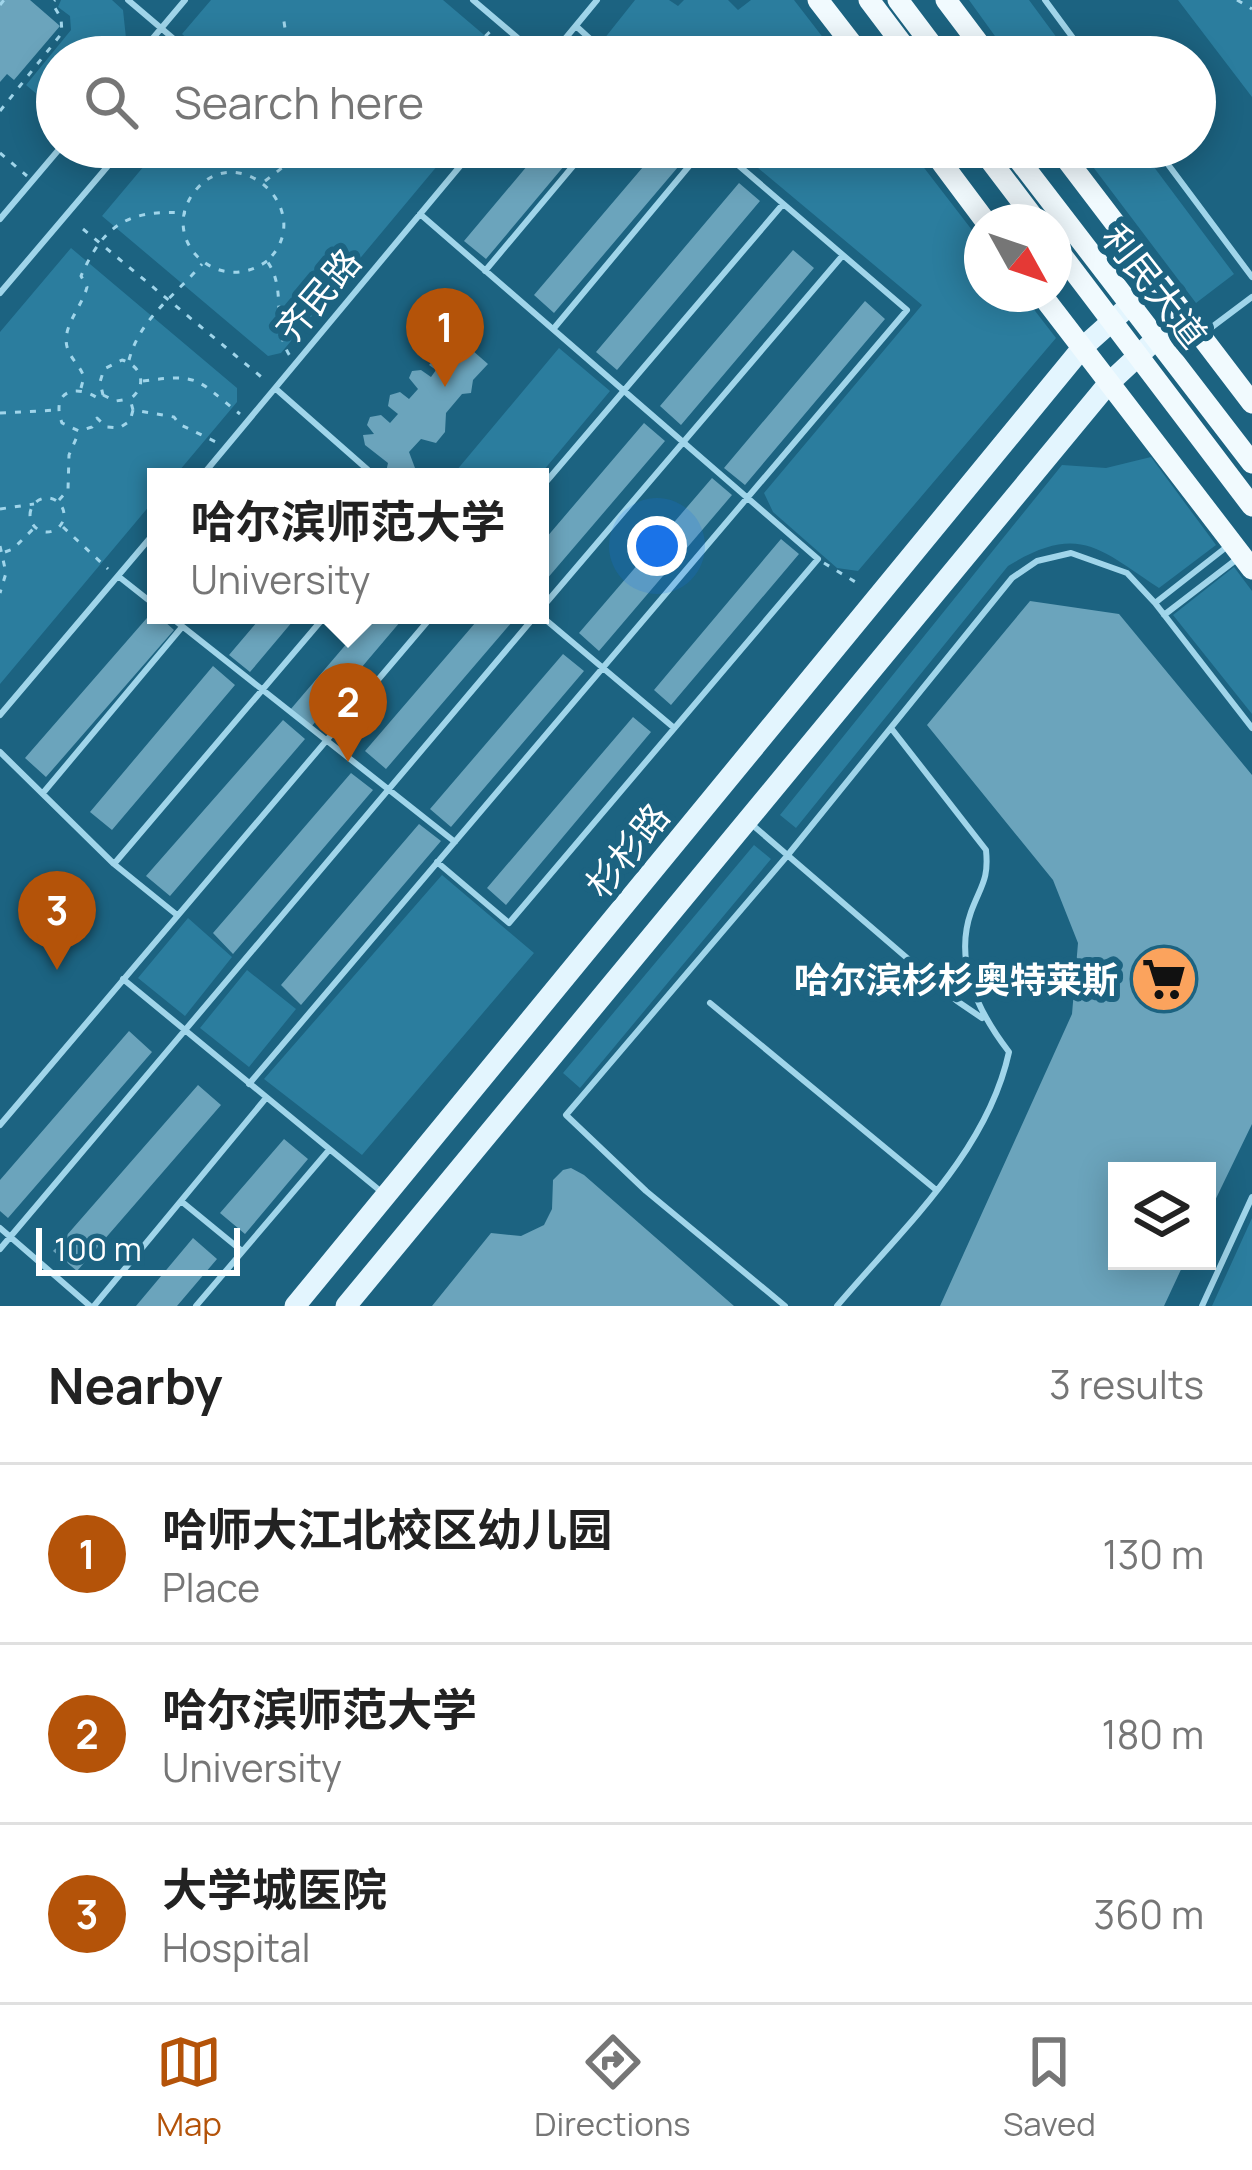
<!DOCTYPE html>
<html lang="en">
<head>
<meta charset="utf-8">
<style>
  body { margin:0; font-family:Manrope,"Noto Sans SC",sans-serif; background:#f2f2f2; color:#222 }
  .controls { position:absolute; right:36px; bottom:36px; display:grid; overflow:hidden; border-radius:0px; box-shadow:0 6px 30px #0003 }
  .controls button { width:108px; height:108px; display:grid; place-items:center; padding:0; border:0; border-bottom:3px solid #e0e0e0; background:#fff; color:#222; font:60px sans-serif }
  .compass { position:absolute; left:964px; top:204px; width:108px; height:108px; border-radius:50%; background:#fff; box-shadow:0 6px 30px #0003; rotate:130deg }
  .scale { position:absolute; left:36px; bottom:30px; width:204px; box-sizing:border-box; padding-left:12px; border:6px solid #fff; border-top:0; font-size:33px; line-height:42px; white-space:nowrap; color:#fff; -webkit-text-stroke:9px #1c6381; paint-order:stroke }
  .you { position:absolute; left:657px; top:546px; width:42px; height:42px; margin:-30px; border:9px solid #fff; border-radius:50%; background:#1a73e8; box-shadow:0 0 0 18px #1a73e833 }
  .badge { display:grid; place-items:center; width:78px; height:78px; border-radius:50%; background:#b45309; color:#fff; font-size:39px; font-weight:700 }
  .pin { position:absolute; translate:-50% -99px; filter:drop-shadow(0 3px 6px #0008) }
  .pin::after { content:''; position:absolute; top:63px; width:42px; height:36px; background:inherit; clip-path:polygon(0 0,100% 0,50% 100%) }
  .popup { position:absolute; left:147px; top:468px; width:402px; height:156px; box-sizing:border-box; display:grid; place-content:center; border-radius:0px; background:#fff; filter:drop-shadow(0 3px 9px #0005); font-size:39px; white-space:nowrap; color:#767676 }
  .popup b { font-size:45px; color:#222 }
  .popup::after { content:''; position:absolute; left:50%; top:100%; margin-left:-24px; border:24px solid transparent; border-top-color:#fff }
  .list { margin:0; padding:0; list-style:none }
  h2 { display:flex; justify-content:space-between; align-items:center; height:156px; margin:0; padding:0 48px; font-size:51px }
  h2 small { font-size:39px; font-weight:400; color:#767676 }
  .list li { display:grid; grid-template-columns:78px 1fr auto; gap:36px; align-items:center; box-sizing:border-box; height:180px; padding:0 48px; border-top:3px solid #e0e0e0 }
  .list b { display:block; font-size:45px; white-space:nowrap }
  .list p { margin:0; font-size:39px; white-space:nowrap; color:#767676 }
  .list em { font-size:39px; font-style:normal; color:#767676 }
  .icon { flex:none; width:66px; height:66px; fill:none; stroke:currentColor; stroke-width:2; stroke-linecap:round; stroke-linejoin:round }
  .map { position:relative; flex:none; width:1252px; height:1306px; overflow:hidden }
  .search { position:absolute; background:#fff; box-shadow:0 6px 30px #0003; left:36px; right:36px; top:36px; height:132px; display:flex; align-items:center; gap:30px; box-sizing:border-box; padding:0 42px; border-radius:66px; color:#767676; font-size:45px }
  .sheet { height:696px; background:#fff }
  nav { display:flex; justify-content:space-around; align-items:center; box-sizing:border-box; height:168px; border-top:3px solid #e0e0e0; background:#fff; font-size:33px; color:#767676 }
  nav a { display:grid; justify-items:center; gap:6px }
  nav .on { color:#b45309 }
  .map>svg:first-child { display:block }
  .green { fill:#2b7d9e }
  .building { fill:#6ba4bc }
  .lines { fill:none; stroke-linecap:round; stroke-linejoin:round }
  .path { stroke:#a0d5ea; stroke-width:3; stroke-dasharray:6 9; stroke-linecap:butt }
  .service { stroke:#a0d5ea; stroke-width:6 }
  .primary { stroke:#e3f5fe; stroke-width:21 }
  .trunk { stroke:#f1fafe; stroke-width:21 }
  .labels { text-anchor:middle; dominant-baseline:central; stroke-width:12; stroke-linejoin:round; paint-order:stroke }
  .street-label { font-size:36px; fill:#fff; stroke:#1c6381 }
  .poi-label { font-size:36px; font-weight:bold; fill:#fff; stroke:#1c6381; text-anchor:end }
</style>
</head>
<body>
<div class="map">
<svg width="1252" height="1306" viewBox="0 0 1252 1306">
  <rect width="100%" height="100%" fill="#1c6381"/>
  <path class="green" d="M61,0H112L123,10L126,38L110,57H57V111L26,85L71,30L70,16L58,7Z
    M211,0H443L510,57H207L182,34Z
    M635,0H669L678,6L684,0H728L738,10L751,0H794L838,57H625L604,39Z
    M969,0H1029L1071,57H1010Z
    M1178,0H1252V97Z
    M160,147H453L281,353L268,356L102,216Z
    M733,147H908L982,243V294H1022L1056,338L858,571L837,568L773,512L764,493L922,305Z
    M1078,147H1139L1234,274L1196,303Z
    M71,248L237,388V402L174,477H156V498L0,684V332Z
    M559,348L610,391L538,477H451Z
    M1151,457L1216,545L1159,588C1100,550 1080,522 1008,566L796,828L780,815L1062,465L1106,468Z
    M1234,567L1252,591V714L1173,615Z
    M754,845L771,859L580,1088L563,1073Z
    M442,875L534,953L362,1155L264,1079Z
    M188,918L232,957L185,1016L138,978Z
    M247,970L296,1009L249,1067L200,1028Z
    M1252,1218V1306H1212Z"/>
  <path class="building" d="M0,0H30L60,26L14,80L7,74L0,82Z
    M543,147H580L486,259L464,241Z
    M660,147H695L554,313L534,295Z
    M739,183L760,201L617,370L596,352Z
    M793,250L814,268L681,425L660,406Z
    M450,293L469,307L466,325L475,332L465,344L488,364L473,380L471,393L462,394L446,413L445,432L436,443L421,439L409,452L415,468L408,477H393L386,472L388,463L365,445L363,435L374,434L367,425L370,417L381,415L390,423L398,414L388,406L390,395L400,392L409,399L418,389L409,378L412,371L421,370L431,377L436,370L429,365L442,349L449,347L448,333L440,334L433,325L430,312L440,297Z
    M865,301L885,319L745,485L724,468Z
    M644,423L665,441L540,587V545Z
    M712,478L732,495L599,651L579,633Z
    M781,539L799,554L671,705L654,690Z
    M1030,601L1119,614L1252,775V1124L1207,1217V1171H1117V1261H1185L1164,1306H940L1072,1014L1078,943L1053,880L927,725Z
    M153,611L174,630L46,777L25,758Z
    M263,615H298L250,672L229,655Z
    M371,615H406L311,727L290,710Z
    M482,615H518L386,769L365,751Z
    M563,654L584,671L451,827L430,809Z
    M213,666L235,685L112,830L90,812Z
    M633,717L651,732L506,905L487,888Z
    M283,720L305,739L170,896L146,876Z
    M351,773L373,790L233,954L213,933Z
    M419,824L441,841L301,1005L281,985Z
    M129,1031L152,1052L8,1218L0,1211V1180Z
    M198,1085L221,1105L77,1271L53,1251Z
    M284,1139L308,1159L245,1234L220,1213Z
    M571,1168L584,1175L734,1306H432L491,1233L521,1236L544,1225L552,1209L553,1180L563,1170Z
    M193,1238L217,1259L177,1306H136Z"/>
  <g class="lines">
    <path class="path" d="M1237,0L1252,9
      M0,5L4,0
      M282,57L286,35L283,15
      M446,57L476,45L494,28
      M0,111L62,33L61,18L52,3L55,0
      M0,153L27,176
      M265,181L309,147
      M83,229L265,380
      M267,261C218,297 157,239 195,191C238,137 319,212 267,261C288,290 270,325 290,356
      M129,360C140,318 175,296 202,264
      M143,381C202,373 196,380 240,414
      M81,388L84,377C80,366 73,361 69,352C58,330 82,308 87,287L81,276C104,224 129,209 186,213
      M103,395L116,401L128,399
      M133,410L130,421L119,428L106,427L97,418L92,427L79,431L62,423C50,391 76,383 99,399L103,395L100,382L104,369L122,360C142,366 148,386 130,399L133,410L174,417L179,424L216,442
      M0,413L58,410
      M30 515a17 17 0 1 1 34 0a17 17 0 1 1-34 0Z
      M59,500L68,490L69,455L79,432
      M0,509L34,504
      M63,527L108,569
      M0,546L6,573L0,593
      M5,552L13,549L33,529
      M824,563L862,586"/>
    <path class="service" d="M128,0L195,57
      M473,0L540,57
      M1045,0L1087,57
      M576,26L610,57
      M137,57L185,0
      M550,57L597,0
      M1155,147L1252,277
      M420,214L818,559L509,923L437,862
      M0,219L61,147
      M485,271L589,147
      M0,293L124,147
      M555,327L705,147
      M1204,333L1252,297
      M276,389L376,477
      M201,477L476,147
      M540,489L783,204
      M118,576L156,606
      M1155,603L1229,545
      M540,610L843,255
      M168,615L455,842
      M540,615L673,727
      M1164,615L1237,559
      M0,715L156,531
      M0,752L114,864L177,915
      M43,793L182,627
      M749,822L957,1001L982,1018
      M114,864L326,615
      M123,979L384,1194
      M710,1003L935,1189
      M249,1084L907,310L717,147
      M0,1125L433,615
      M181,1201L242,1251
      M0,1228L90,1306
      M0,1249L536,615
      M94,1306L266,1098
      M196,1306L329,1150
      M785,1306L646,1191L566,1115L787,856L1012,578L1037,561L1071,553L1127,573L1155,603L1252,728
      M837,1306C902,1229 987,1153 1009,1052C979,1013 953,963 971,912C981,885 989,880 986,850L891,728
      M1202,1306L1252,1197"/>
    <path class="primary" d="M295,1306L1082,348L1158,280
      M346,1306L1108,384L1184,313"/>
    <path class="trunk" d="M818,0L862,57
      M869,0L912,57
      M898,0L941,57
      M946,0L989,57
      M930,147L986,222
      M980,147L1037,222
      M1009,147L1252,463
      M1057,147L1252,403
      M1054,245L1252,506
      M1041,294L1252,569"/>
  </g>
  <defs>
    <g id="supermarket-disc" transform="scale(3.45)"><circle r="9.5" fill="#fba35d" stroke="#1c6381"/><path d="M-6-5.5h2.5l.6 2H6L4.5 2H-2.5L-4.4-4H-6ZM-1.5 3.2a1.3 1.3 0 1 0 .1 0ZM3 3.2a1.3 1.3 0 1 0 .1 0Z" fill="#111"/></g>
  </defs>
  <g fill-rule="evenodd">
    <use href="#supermarket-disc" x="1164" y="979"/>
  </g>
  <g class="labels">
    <g class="street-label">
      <text transform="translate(1155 286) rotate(52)">利民大道</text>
      <text transform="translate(318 295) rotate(-50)">齐民路</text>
      <text transform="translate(627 850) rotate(-51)">杉杉路</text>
    </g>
    <g class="poi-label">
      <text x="1118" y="979">哈尔滨杉杉奥特莱斯</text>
    </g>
  </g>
</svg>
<div class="controls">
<button><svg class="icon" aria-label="layers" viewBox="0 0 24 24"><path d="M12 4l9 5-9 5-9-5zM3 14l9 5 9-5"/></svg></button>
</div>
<svg class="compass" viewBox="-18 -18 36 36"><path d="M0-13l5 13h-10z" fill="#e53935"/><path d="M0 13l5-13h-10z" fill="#767676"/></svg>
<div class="scale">100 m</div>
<div class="you"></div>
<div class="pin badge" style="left:445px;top:387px">1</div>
<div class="pin badge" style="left:348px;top:762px">2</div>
<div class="popup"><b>哈尔滨师范大学</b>University</div>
<div class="pin badge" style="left:57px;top:970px">3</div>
<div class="search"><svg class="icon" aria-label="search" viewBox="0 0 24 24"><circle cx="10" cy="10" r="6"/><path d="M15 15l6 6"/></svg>Search here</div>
</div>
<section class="sheet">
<h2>Nearby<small>3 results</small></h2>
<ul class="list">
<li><span class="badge">1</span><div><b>哈师大江北校区幼儿园</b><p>Place</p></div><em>130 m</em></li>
<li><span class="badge">2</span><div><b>哈尔滨师范大学</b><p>University</p></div><em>180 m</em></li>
<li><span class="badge">3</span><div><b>大学城医院</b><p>Hospital</p></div><em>360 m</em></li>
</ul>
</section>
<nav>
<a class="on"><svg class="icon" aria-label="map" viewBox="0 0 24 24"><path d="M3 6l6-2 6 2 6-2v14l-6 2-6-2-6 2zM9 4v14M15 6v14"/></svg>Map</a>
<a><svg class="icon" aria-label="directions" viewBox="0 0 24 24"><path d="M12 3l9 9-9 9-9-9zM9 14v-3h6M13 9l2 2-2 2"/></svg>Directions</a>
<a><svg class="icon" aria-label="saved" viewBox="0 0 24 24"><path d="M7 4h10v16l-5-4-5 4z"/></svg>Saved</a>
</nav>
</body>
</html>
